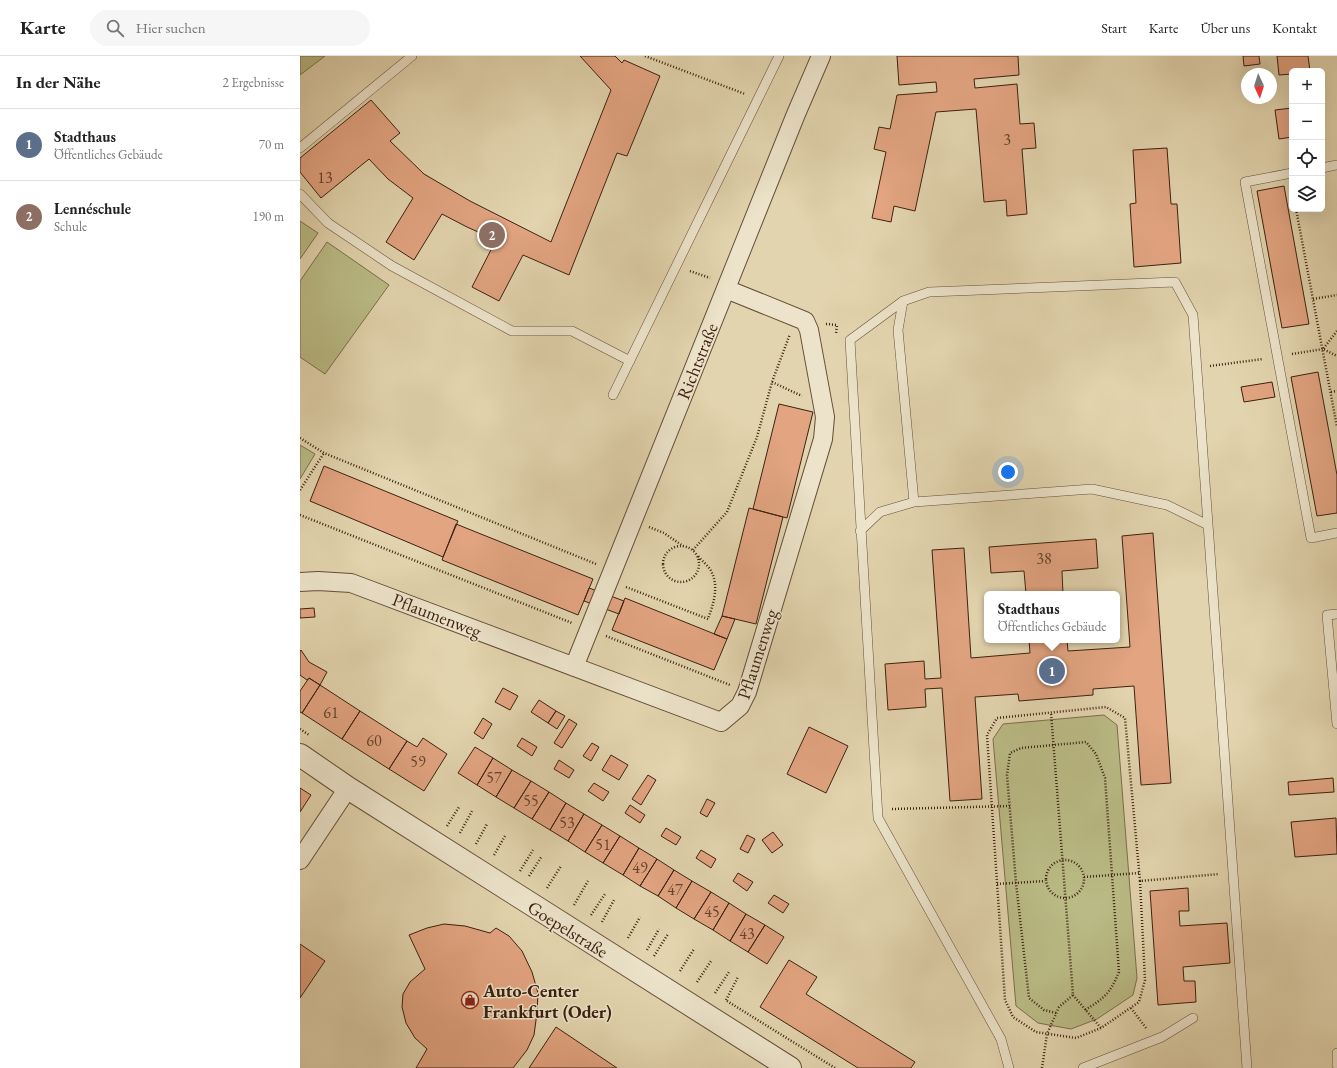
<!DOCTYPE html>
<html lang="de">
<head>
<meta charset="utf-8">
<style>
  body { margin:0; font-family:"EB Garamond",serif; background:#f6f6f6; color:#222 }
  .controls { position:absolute; right:12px; top:12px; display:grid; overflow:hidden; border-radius:6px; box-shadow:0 4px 16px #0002 }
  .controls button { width:36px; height:36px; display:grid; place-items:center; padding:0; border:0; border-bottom:1px solid #e0e0e0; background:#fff; color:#222; font:20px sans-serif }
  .compass { position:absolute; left:941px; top:12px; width:36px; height:36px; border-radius:50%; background:#fff; box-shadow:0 4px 16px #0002; rotate:176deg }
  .you { position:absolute; left:708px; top:416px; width:14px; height:14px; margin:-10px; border:3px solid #fff; border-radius:50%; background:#1a73e8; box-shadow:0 0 0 6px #1a73e833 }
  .badge { display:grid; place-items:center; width:26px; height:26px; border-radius:50%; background:#8f2418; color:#fff; font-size:13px; font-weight:700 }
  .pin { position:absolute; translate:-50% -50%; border:2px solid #fff; box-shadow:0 1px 4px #0006 }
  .popup { position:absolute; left:684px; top:535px; width:136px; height:52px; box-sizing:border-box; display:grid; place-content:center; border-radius:6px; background:#fff; filter:drop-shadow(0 1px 3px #0005); font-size:13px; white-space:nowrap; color:#767676 }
  .popup b { font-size:15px; color:#222 }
  .popup::after { content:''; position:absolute; left:50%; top:100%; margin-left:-8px; border:8px solid transparent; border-top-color:#fff }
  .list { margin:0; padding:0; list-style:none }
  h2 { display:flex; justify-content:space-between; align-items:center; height:52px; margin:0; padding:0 16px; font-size:17px }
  h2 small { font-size:13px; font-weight:400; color:#767676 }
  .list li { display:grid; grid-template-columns:26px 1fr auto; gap:12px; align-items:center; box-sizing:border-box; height:72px; padding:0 16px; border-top:1px solid #e0e0e0 }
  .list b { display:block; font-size:15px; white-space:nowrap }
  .list p { margin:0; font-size:13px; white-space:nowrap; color:#767676 }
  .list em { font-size:13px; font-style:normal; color:#767676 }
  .icon { flex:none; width:22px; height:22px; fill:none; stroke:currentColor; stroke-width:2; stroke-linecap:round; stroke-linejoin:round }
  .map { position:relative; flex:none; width:1037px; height:1012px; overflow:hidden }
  header { display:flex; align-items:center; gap:24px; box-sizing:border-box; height:56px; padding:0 20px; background:#fff; border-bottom:1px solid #e0e0e0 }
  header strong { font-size:19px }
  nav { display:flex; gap:22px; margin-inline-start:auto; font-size:14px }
  .search { width:280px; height:36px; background:#f6f6f6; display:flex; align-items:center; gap:10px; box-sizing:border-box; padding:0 14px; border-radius:22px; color:#767676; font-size:15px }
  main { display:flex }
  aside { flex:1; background:#fff }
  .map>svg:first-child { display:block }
  .green { fill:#babb86; stroke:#7c6e4b }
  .building { fill:#e2a481; stroke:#3d2110 }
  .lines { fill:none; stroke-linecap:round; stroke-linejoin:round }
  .service-casing { stroke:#664e38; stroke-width:10 }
  .minor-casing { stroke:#664e38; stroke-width:20 }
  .tertiary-casing { stroke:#664e38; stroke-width:24 }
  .path { stroke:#3d2110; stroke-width:2.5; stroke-dasharray:1 2; stroke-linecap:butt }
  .service { stroke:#ece3ca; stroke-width:9 }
  .minor { stroke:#ece3ca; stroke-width:18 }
  .tertiary { stroke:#ece3ca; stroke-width:22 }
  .labels { text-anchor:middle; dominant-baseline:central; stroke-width:3; stroke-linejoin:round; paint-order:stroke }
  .number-label { font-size:16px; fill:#66422c }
  .street-label { font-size:18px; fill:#3d2110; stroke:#ece3ca }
  .poi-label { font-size:18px; font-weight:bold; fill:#3d2110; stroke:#ece3ca; text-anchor:start }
</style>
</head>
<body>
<header>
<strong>Karte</strong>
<div class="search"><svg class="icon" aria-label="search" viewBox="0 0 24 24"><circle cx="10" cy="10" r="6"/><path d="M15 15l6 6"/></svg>Hier suchen</div>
<nav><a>Start</a><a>Karte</a><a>Über uns</a><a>Kontakt</a></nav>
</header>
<main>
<aside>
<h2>In der Nähe<small>2 Ergebnisse</small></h2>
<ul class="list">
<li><span class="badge" style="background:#5c6f8a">1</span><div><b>Stadthaus</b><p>Öffentliches Gebäude</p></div><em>70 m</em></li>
<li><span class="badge" style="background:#8d6e63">2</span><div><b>Lennéschule</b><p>Schule</p></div><em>190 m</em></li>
</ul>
</aside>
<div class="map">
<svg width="1037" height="1012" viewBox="0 0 1037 1012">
  <rect width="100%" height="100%" fill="#e2d4ae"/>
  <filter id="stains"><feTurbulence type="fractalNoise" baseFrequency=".005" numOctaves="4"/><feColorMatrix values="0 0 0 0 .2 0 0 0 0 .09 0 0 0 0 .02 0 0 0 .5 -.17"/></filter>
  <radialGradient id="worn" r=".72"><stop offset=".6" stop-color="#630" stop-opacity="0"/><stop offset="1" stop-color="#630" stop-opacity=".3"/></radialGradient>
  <path class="green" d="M0,0H25L0,19Z
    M0,165L18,177L0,203Z
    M27,186L89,229L25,318L0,301V225Z
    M0,389L15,398L0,423Z
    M804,659L817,669L837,922L833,939L797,963L771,973L738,967L716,950L693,683L703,668Z"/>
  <path class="building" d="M280,0H315L322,7L324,4L360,20L327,100L317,97L269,219L223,199L199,245L172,231L196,184L167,171L142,158L114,204L86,186L113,142L88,123L69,103L21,142L0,116V102L71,44L100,77L90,85L124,118L170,145L251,186L311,34Z
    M597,0H718L719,19L674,23L675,32L717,28L720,68L734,67L736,92L722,93L727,158L707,160L706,144L684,146L676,53L636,56L615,155L594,150L591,166L572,162L586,96L574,93L579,71L590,73L597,39L637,36L636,26L599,29Z
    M943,0H959L960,8L944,10Z
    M977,0H1008L1010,15H992V18L979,19Z
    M992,52V81L979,83L975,54Z
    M867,92L871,148H877L881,207L834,211L830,148L836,147L833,94Z
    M984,130L1009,268L982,272L957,135Z
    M1018,316L1037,419V457L1017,460L991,321Z
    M972,326L975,341L944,346L941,331Z
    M479,348L513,356L487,462L453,453Z
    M24,410L158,465L143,501L10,445Z
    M449,452L483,461L456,568L422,560Z
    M156,468L293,523L278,559L142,504Z
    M853,477L871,727L841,729L834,630L793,633V639L719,645L718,638L675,641L682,743L650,745L642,632L625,633L626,651L588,654L585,608L624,605L625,623L641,622L632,494L664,492L671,602L730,597L729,584H767L768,595L830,591L822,480Z
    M796,483L798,512L762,515L763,538H726L724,515L691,517L689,491Z
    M289,532L324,545L319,558L284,545Z
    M325,542L427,583L414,614L312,574Z
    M14,552L15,561L0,562V553Z
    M422,560L435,563L427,583L414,578Z
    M1,594L9,606L27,616L20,629L9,622L7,624L0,619V595Z
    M9,622L20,629L2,657L0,656V635Z
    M20,629L60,655L42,683L2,657Z
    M203,632L218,640L210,654L195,646Z
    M239,644L256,655L248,667L231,656Z
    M60,655L107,685L89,713L42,683Z
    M256,655L265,660L257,673L248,667Z
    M183,662L192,668L183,683L174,677Z
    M269,663L277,668L262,692L254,687Z
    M509,671L548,690L526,737L487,718Z
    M123,682L147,698L124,735L89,713L107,685L117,691Z
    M222,682L237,691L232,700L217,690Z
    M292,687L299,691L291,705L283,700Z
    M175,691L193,702L177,729L158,717Z
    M311,699L328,709L319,724L302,714Z
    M193,702L212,714L196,741L177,729Z
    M259,704L274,714L269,722L254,713Z
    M212,714L231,725L214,752L196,741Z
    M348,719L356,724L341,749L332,743Z
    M1033,722L1034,736L989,739L988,726Z
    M231,725L249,736L232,763L214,752Z
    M294,727L309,736L303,745L288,735Z
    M0,732L11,739L0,756Z
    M249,736L266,747L250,774L232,763Z
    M407,743L415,747L407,761L400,757Z
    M266,747L284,758L268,785L250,774Z
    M330,749L345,759L340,767L325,757Z
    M284,758L302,769L285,796L268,785Z
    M1036,762L1037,798L995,801L991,766Z
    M302,769L320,780L303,807L285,796Z
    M366,772L381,781L376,789L361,780Z
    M473,776L483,789L472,797L462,784Z
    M447,779L455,783L448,797L440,793Z
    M320,780L339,792L323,819L303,807Z
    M339,792L357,803L340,830L323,819Z
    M401,794L416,803L411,812L396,802Z
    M357,803L374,814L358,840L340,830Z
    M374,814L392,825L376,852L358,840Z
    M438,817L453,826L447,835L433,825Z
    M392,825L411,836L394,863L376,852Z
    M888,832L889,855H879L880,870L927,867L930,907L883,911L884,925H895L896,946L858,949L850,835Z
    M411,836L429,847L413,874L394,863Z
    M474,839L489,848L483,857L468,847Z
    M429,847L446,858L430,885L413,874Z
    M446,858L465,869L448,896L430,885Z
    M144,868L165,870L190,877L196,872L209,880L222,895L232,916L238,937L237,957L234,979L227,994L213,1012H116L127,993L115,982L106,967L102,951L103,938L110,926L125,913L109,879L127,872Z
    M465,869L484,881L467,908L448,896Z
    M0,888L25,905L0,942Z
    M489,904L517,921L506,938L615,1006L611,1012H558L460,951Z
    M256,971L317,1012H229Z"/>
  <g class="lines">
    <g class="service-casing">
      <path id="service" d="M0,92L112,0
        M1022,112L1037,109
        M992,117L945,126L1011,482L1037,477
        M0,138L28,167L92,210L212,275H272L330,305
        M603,245L598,274L614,446
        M313,339L479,0
        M560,475L580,456L614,446L792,433L867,449L908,469
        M1037,558L1027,559L1037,668
        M1037,997V1009
        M709,1012L701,983L578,762L550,284L603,245L629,236L875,226L893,259L947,1012
        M783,1012L862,981L893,962"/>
    </g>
    <g class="minor-casing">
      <path id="minor" d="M0,526L18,525L51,527L421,666L440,650L447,636L523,383L525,361L509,274L505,265L426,233
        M274,611L496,58L521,0
        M0,804L48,732"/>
    </g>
    <g class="tertiary-casing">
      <path id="tertiary" d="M0,699L48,732L490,1012"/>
    </g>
    <path class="path" d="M345,0L445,38
      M996,153L1037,371
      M390,215L410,222
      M1013,243L1037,239
      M526,268L537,269L536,278
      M1037,275L1023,293L1037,300
      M992,298L1023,293
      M910,310L963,303
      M472,326L502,340
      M1031,336L1037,335
      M0,382L24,397L296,508
      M0,434L24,397
      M0,459L272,567
      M349,471L364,477L383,490
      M363 508a18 18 0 1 1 36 0a18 18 0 1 1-36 0Z
      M393,494L427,456L457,381L472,326L490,278
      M326,531L408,563C413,549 419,532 412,517C410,511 402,505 398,500
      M306,580L430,629
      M0,673L9,679
      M592,753L710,750
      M147,770L159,751
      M160,777L172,755
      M176,788L187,768
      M194,799L205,780
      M746 823a19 19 0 1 1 38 0a19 19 0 1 1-38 0Z
      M220,815L233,794
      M229,820L242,800
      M784,821L839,817
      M840,825L845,924L839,946L801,972L776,982L736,976L713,961L705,944L687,679L697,662L806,651L825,662L840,825L919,818
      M697,828L745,825
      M247,832L261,810
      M274,849L288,825
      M291,859L305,838
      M302,866L314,844
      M328,882L340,861
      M347,894L359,873
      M354,900L368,878
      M380,915L394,893
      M397,926L411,905
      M415,937L429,916
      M773,939L801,972
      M426,944L438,921
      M427,945L535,1012
      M831,952L846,972
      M756,957L744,954L729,942L716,827L707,719L710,697L721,692L786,686L796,698L805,722L819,916C810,937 805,942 785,954
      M742,1012L747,978L759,951L773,939L751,657"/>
    <use href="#service" class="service"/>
    <use href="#minor" class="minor"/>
    <use href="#tertiary" class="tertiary"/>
  </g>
  <defs>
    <g id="shop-ring" transform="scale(0.9)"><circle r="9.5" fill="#ece3ca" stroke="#8f2418" stroke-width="1.5"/><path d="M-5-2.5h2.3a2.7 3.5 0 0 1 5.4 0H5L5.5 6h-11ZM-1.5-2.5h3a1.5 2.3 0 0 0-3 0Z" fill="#8f2418"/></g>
  </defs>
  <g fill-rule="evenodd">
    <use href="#shop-ring" x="170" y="944"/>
  </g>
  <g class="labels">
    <g class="number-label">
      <text x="707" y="83">3</text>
      <text x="25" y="121">13</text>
      <text x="744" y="502">38</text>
      <text x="31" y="656">61</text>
      <text x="74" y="684">60</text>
      <text x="118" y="705">59</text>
      <text x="194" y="721">57</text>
      <text x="231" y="744">55</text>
      <text x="267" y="766">53</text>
      <text x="303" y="788">51</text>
      <text x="340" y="811">49</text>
      <text x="375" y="833">47</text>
      <text x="412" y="855">45</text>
      <text x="447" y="877">43</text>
    </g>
    <g class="street-label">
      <text transform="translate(397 305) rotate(-68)">Richtstraße</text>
      <text transform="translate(137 559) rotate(21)">Pflaumenweg</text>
      <text transform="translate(457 598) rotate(-72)">Pflaumenweg</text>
      <text transform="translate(268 873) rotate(32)">Goepelstraße</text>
    </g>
    <g class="poi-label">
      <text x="183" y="934">Auto-Center<tspan x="183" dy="21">Frankfurt (Oder)</tspan></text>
    </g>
  </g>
  <rect width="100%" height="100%" filter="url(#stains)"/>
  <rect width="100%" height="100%" fill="url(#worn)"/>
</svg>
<div class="controls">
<button>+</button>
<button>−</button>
<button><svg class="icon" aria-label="locate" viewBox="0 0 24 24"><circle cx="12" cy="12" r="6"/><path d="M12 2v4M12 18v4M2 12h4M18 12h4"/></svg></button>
<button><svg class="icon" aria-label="layers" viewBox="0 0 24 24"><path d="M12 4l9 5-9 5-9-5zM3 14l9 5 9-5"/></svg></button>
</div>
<svg class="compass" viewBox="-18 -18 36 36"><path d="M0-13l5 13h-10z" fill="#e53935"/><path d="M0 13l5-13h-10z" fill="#767676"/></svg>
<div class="you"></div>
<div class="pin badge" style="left:752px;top:615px;background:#5c6f8a">1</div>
<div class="popup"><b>Stadthaus</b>Öffentliches Gebäude</div>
<div class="pin badge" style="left:192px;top:179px;background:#8d6e63">2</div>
</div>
</main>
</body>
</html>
